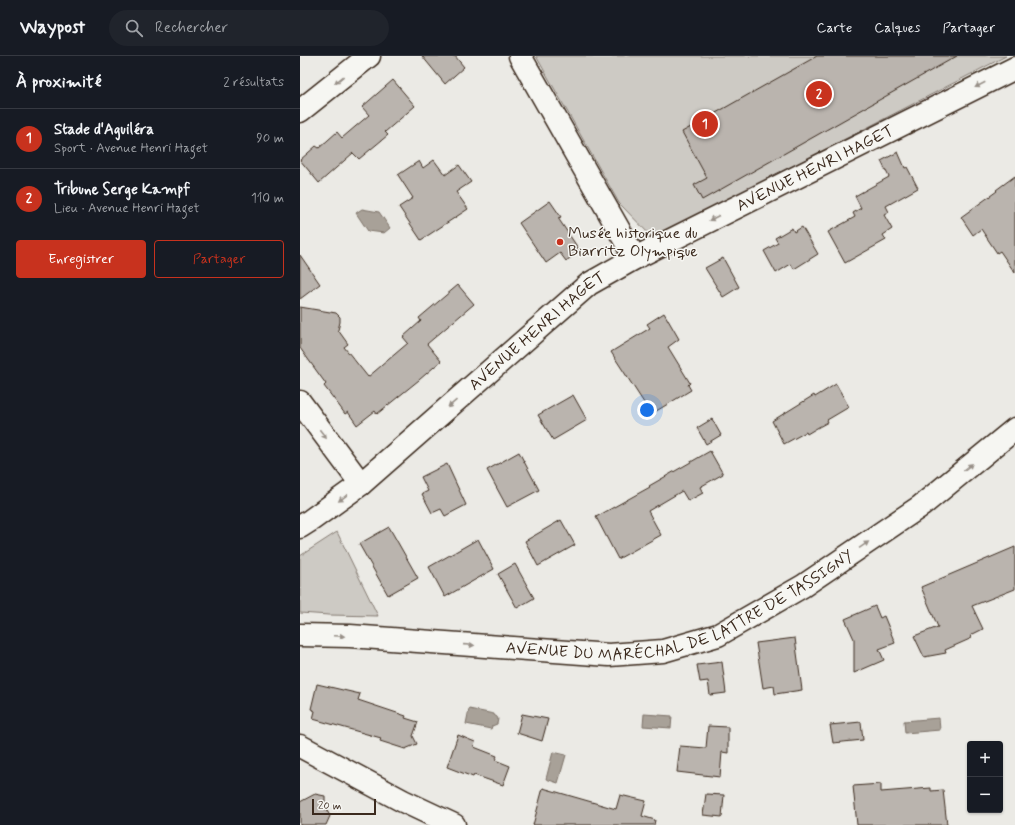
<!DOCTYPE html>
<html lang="fr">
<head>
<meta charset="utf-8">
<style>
  body { margin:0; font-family:Mynerve,sans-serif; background:#20242c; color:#f1f3f6 }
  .controls { position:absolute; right:12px; bottom:12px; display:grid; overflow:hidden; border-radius:4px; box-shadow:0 1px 3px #0004 }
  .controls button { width:36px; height:36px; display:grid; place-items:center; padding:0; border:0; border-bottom:1px solid #363941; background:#171b24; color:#f1f3f6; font:20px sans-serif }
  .scale { position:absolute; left:12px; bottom:10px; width:64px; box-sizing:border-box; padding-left:4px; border:2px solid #3b2a1e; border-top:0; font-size:11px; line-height:14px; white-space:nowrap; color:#3b2a1e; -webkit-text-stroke:3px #f6f6f2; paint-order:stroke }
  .you { position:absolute; left:347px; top:354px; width:14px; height:14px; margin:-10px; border:3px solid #fff; border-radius:50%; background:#1a73e8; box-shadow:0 0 0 6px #1a73e833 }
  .badge { display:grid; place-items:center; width:26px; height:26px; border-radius:50%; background:#c8321e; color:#fff; font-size:13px; font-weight:700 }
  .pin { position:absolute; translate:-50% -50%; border:2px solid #fff; box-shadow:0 1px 4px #0006 }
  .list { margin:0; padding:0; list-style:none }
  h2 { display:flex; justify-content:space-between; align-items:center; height:52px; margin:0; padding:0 16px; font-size:17px }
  h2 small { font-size:13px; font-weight:400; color:#9ea1a6 }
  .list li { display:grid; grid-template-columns:26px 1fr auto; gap:12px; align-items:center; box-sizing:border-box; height:60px; padding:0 16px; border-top:1px solid #363941 }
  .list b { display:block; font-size:15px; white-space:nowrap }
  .list p { margin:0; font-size:13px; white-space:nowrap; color:#9ea1a6 }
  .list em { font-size:13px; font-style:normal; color:#9ea1a6 }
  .actions { display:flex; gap:8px; padding:12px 16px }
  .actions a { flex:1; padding:9px 0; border:1px solid #c8321e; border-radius:4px; text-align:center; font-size:14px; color:#c8321e }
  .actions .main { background:#c8321e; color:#fff }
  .icon { flex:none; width:22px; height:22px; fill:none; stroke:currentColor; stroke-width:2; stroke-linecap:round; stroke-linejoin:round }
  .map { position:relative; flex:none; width:715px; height:769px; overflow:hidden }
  header { display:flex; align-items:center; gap:24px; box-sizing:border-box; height:56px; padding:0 20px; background:#171b24; border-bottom:1px solid #363941 }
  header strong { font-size:19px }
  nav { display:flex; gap:22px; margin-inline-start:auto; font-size:14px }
  .search { width:280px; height:36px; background:#20242c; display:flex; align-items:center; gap:10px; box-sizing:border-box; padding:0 14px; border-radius:22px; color:#9ea1a6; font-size:15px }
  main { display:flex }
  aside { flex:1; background:#171b24 }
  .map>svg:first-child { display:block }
  .green { fill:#cdcac4; stroke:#847a71 }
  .water { fill:#a8a198; stroke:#7c7167 }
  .building { fill:#bab4ae; stroke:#3b2a1e }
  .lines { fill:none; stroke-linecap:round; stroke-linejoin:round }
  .minor-casing { stroke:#3b2a1e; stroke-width:25 }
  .major-casing { stroke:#3b2a1e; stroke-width:25 }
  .minor { stroke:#f6f6f2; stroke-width:22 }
  .major { stroke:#f6f6f2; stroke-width:22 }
  .oneway { fill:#989088 }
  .poi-dot { fill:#c8321e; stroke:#f6f6f2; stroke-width:1.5 }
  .labels { text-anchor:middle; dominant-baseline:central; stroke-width:3; stroke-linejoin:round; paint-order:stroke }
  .street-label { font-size:16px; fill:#3b2a1e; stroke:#f6f6f2 }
  .poi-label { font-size:16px; fill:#3b2a1e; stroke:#f6f6f2; text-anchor:start }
</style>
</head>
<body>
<header>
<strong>Waypost</strong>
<div class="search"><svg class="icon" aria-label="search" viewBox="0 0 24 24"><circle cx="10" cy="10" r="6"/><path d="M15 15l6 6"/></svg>Rechercher</div>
<nav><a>Carte</a><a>Calques</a><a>Partager</a></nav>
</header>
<main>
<aside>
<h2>À proximité<small>2 résultats</small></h2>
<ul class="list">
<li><span class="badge">1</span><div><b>Stade d'Aguiléra</b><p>Sport · Avenue Henri Haget</p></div><em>90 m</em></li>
<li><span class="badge">2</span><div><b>Tribune Serge Kampf</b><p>Lieu · Avenue Henri Haget</p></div><em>110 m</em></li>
</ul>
<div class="actions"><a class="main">Enregistrer</a><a>Partager</a></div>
</aside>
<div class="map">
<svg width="715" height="769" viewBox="0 0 715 769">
  <rect width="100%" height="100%" fill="#ebeae5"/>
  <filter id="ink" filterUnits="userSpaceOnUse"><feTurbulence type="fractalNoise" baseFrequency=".025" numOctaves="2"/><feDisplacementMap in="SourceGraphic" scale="8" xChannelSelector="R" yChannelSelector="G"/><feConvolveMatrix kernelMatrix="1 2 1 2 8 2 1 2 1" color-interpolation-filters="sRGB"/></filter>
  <g filter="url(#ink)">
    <path class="green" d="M236,0H706L353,182L319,147Z
      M37,476L78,560L29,559L0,557V500Z"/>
    <path class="water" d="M62,153L79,156L90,172L84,177L68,175L56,157Z
      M169,653L194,658V659L197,661L198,663L197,668L192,670L191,673L166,668Z
      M344,658L372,660L371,672L343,670Z
      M639,662L640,674L605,677L604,665Z
      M253,696L266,699L258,727L246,723Z"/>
    <path class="building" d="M122,0H155L164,11L145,28Z
      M517,0H657L402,144L394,129L407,122L382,76Z
      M93,24L115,50L85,76L88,79L59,103L53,97L19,127L0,104L16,90L19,92L37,76L42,82L69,59L62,51Z
      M598,96L605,112L607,111L618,132L586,150L589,156L584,159L592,173L583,179L586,184L545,207L528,176L555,161L553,157L561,152L555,140L589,121L581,105Z
      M134,104L145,119L159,109L171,126L156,136L168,153L121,184L99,151L113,142L98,119L119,105L123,112Z
      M715,120V217L700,195L697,197L681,173L673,179L661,161L697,135L696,134Z
      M250,145L261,161L258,162L280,195L266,205L260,197L246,207L219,167Z
      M502,171L518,198L494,213L491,208L476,217L464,195L478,187L475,182L492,172L494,176Z
      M0,199L20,228L0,243Z
      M423,202L439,231L423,241L405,212Z
      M158,229L174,248L127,288L141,305L119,324L77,358L75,355L57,369L48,356L45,358L40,351L24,330L26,328L0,292V251L36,257L40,261V266L38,274L48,288L44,291L68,321L108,287L103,281L121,265L119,262Z
      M364,257L379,283L368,291L390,327L388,329L391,334L353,357L349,352L348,353L311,296L350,272L347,268Z
      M536,328L549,351L527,364L528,366L517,372L507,378L506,376L484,388L472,365L514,339L515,341Z
      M273,339L287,364L253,384L238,359Z
      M412,363L421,379L406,388L397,372Z
      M410,395L423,418L400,431L403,437L388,445L382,435L348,455L361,479L318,503L296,461L350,431L349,430Z
      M219,396L239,434L207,451L187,414Z
      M147,408L166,449L145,460L141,453L132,457L122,438L128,435L121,421Z
      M261,464L275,489L238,510L225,485Z
      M89,471L118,522L88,539L59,488Z
      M178,483L194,513L145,541L129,511Z
      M715,491V533L672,550L683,573L671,579L672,582L645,594L646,597L624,601L614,580L638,571L621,531Z
      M215,508L234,542L217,552L198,518Z
      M575,550L580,562L584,560L595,587L579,593L584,604L554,617V583L545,563Z
      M495,582L502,634L475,638L474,630L463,632L456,587Z
      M422,606L426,637L410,639L408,625L400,626L397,609Z
      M17,628L60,638L58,644L106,660L105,662L118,666L113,680L117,688L105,693L80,685L81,682L13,663L15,655L11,653Z
      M222,658L248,663L242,685L217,677Z
      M561,666L563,684L533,687L530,669Z
      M408,670L428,671V697L422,696L420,721L377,716L380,690L406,692Z
      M158,679L175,686L174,691L197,700L195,704L210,710L203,729L174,719L173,721L147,711Z
      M581,728V736L631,732V735L643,734L647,769H557L553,730Z
      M243,732L316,753L320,739L346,745L342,760L355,764L354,769H233Z
      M15,738L25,740V751L30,760L26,769H0V746Z
      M406,738L424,739L422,761L403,759Z"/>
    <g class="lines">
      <g class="minor-casing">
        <path id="minor" d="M220,0L335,202
          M0,55L69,0
          M0,346L61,428
          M0,690L103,745L154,769"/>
      </g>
      <g class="major-casing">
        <g id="major">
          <path id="s1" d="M0,471L11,464L61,428L289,228L335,202L715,12"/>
          <path id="s2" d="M0,579L50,580L309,599L363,595L418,579L503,530L621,450L715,373"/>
        </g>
      </g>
      <use href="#minor" class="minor"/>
      <use href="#major" class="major"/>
    </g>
    <defs><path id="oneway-solid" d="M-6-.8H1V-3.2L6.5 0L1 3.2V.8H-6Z"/></defs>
    <g class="oneway">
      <use href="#oneway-solid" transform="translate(39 24) rotate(141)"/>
      <use href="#oneway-solid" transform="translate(680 29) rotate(153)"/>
      <use href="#oneway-solid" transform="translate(414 162) rotate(153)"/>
      <use href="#oneway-solid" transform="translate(152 348) rotate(139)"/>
      <use href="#oneway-solid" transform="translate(23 378) rotate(53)"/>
      <use href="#oneway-solid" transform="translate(668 411) rotate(-39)"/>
      <use href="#oneway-solid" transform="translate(43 442) rotate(144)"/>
      <use href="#oneway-solid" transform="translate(564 489) rotate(-34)"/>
      <use href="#oneway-solid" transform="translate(39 580) rotate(2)"/>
      <use href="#oneway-solid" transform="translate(169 589) rotate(4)"/>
    </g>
  </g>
  <circle class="poi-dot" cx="260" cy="186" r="4"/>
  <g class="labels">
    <g class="street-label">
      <text stroke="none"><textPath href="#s1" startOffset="632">AVENUE HENRI HAGET</textPath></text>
      <text stroke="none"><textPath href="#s1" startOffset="308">AVENUE HENRI HAGET</textPath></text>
      <text stroke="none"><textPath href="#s2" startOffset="392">AVENUE DU MARÉCHAL DE LATTRE DE TASSIGNY</textPath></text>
    </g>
    <g class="poi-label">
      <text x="268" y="177">Musée historique du<tspan x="268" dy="18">Biarritz Olympique</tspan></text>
    </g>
  </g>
</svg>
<div class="controls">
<button>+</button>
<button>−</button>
</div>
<div class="scale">20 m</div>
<div class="you"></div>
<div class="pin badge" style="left:405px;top:68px">1</div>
<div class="pin badge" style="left:519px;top:38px">2</div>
</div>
</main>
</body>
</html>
